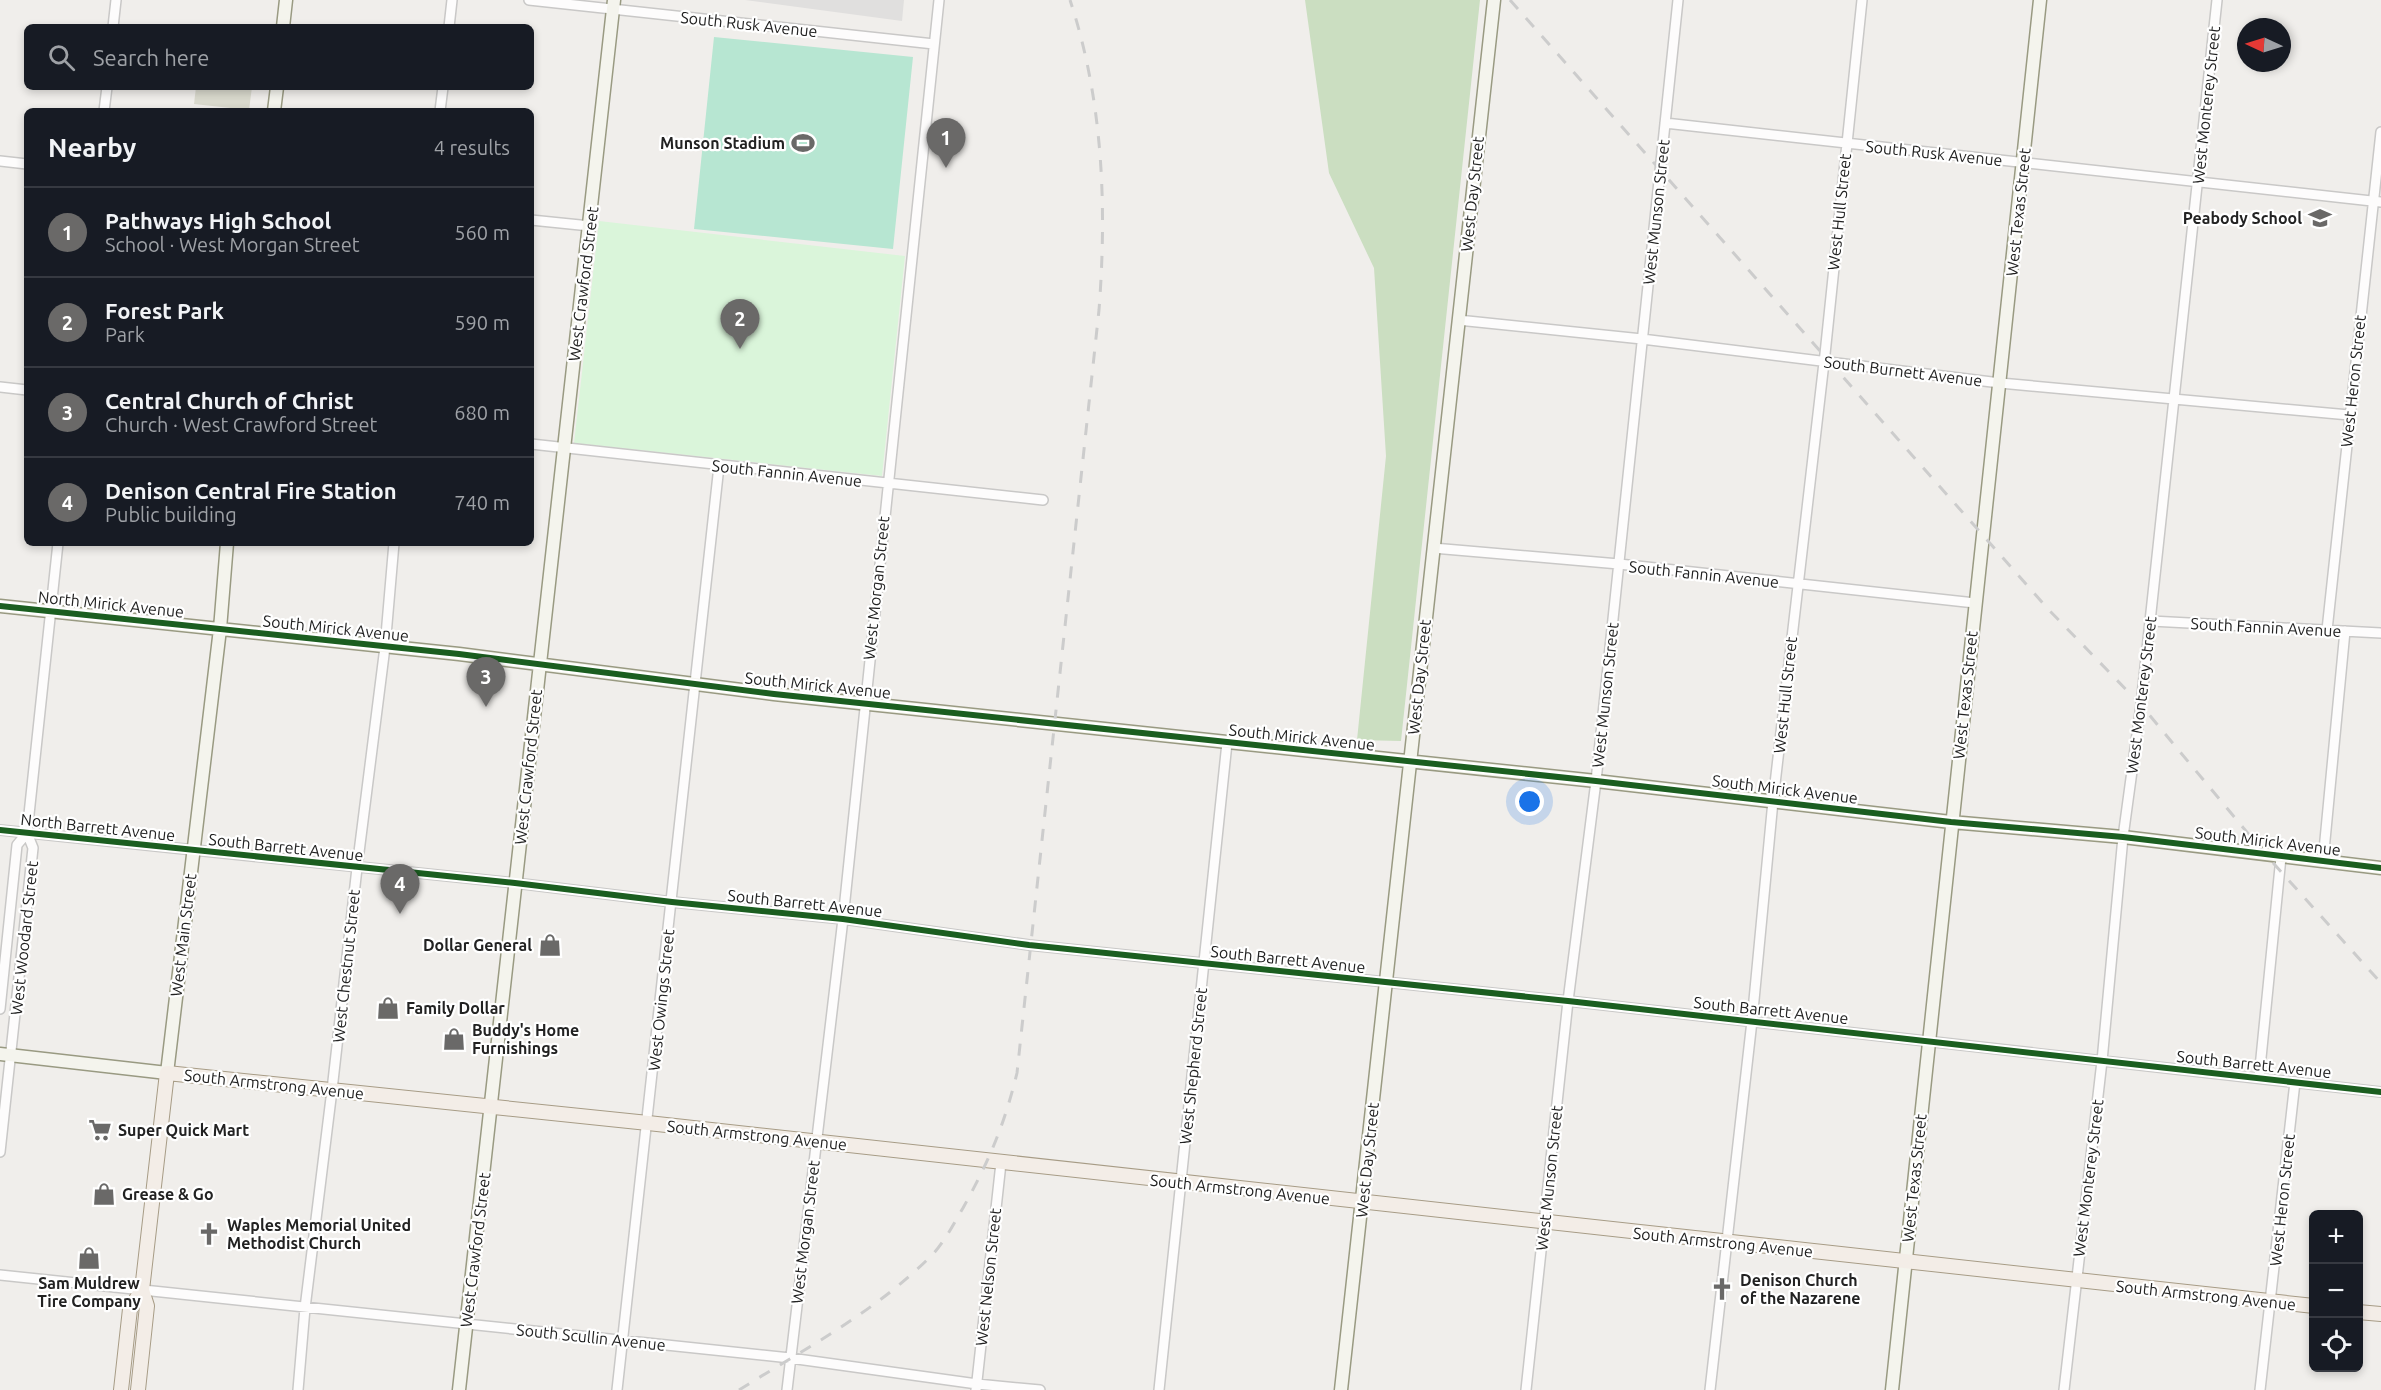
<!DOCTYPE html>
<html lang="en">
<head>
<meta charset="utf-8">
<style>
  body { margin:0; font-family:Ubuntu,sans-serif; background:#20242c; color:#f1f3f6 }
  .controls { position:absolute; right:18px; bottom:18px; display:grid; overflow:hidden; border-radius:9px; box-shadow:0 3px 9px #0003 }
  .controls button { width:54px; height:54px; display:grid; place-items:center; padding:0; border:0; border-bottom:2px solid #363941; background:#171b24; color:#f1f3f6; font:30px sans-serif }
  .compass { position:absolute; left:2237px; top:18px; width:54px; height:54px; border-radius:50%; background:#171b24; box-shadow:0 3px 9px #0003; rotate:274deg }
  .you { position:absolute; left:1530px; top:802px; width:21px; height:21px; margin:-15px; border:4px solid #fff; border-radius:50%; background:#1a73e8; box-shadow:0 0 0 9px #1a73e833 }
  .badge { display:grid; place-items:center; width:39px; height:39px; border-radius:50%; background:#6a6968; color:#fff; font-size:20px; font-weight:700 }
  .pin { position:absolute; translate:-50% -50px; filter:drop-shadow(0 2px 3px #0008) }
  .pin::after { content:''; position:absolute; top:32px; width:21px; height:18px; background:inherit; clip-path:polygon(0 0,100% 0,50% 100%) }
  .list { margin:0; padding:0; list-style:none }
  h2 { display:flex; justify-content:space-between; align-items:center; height:78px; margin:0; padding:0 24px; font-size:26px }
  h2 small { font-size:20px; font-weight:400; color:#9ea1a6 }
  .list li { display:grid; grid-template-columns:39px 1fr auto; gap:18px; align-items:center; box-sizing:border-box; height:90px; padding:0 24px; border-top:2px solid #363941 }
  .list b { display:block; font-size:22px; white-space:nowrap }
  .list p { margin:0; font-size:20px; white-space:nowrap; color:#9ea1a6 }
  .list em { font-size:20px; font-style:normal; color:#9ea1a6 }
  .icon { flex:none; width:33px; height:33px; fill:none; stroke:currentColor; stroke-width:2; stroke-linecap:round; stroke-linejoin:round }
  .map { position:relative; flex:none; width:2381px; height:1390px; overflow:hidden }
  .search { position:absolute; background:#171b24; box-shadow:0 3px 9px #0003; left:24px; top:24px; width:510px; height:66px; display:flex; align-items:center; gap:15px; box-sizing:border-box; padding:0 21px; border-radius:9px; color:#9ea1a6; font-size:22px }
  .panel { position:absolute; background:#171b24; box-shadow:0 3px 9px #0003; left:24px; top:108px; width:510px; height:438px; border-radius:9px }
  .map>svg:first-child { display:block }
  .construction { fill:#d9d9cd }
  .forest { fill:#cbdec1 }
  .park { fill:#daf5da }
  .pitch { fill:#b7e6d2 }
  .parking { fill:#e0dfde }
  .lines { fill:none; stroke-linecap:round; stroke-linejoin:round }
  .street-casing { stroke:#c9c8c7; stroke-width:12 }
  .secondary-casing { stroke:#999a82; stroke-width:15 }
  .primary-casing { stroke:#a79c86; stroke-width:16 }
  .street { stroke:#fdfcfc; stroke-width:9 }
  .secondary { stroke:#f4f4ed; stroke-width:12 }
  .primary { stroke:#f3ede7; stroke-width:14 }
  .rail { stroke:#ccc; stroke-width:3; stroke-dasharray:12 12; stroke-linecap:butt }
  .cycleway-casing { stroke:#fff; stroke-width:10 }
  .cycleway { stroke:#1b5e20; stroke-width:6 }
  .labels { text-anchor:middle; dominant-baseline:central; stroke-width:4.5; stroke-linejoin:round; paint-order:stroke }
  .street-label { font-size:16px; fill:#222; stroke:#fff }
  .poi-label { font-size:16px; font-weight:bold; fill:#222; stroke:#fff; text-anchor:start }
</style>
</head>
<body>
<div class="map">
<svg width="2381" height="1390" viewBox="0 0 2381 1390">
  <rect width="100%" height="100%" fill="#f0eeeb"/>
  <path class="construction" d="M196,87H252L249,110L194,104Z"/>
  <path class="forest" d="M1305,0H1480L1401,741L1357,740L1386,456L1374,268L1329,173Z"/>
  <path class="park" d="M599,221L905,256L882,476L574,443Z"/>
  <path class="pitch" d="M714,37L913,57L893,249L694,229Z"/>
  <path class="parking" d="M745,0H904L902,21Z"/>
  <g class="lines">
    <g class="street-casing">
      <path id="street" d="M529,0L934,44
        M113,27L116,0
        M449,27L452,0
        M104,111L107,87
        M440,111L443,87
        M1665,123L2381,202
        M0,161L27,164
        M531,220L590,226
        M1458,320L1642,339L2000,383L2349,415
        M0,387L27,390
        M531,444L1043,500
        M1433,548L1619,564L1975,603
        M2151,621L2381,633
        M2327,630L2381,132
        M0,830L515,883L672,902L843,919L1029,945L1568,1001L2381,1092
        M2323,861L2345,631
        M0,1009L17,845L27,833
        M2259,1078L2281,857
        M0,1152L33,848L27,833L58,543
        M0,1275L790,1358L977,1384L1040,1390
        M298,1390L305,1308L332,1090L357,868L385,647L394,543
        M617,1390L719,466
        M787,1390L843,919L939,0
        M976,1390L1001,1163
        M1159,1390L1227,743
        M1526,1390L1568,1001L1596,781L1678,0
        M1710,1390L1752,1021L1773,801L1825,354L1862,0
        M2064,1390L2102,1061L2123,837L2141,705L2217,0
        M2260,1390L2295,1082"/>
    </g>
    <g class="secondary-casing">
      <path id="secondary" d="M283,27L286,0
        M274,111L277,87
        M0,606L459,654L774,694L1596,781L1951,822L2123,837L2381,868
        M0,1054L167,1073L220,629L227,543
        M459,1390L614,0
        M1341,1390L1494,0
        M1892,1390L2040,0"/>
    </g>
    <g class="primary-casing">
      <path id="primary" d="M2358,1312L2381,1314
        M121,1390L130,1309L142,1290
        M138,1390L147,1306L142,1290L167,1073L648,1123L2314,1306"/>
    </g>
    <use href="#street" class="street"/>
    <use href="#secondary" class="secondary"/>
    <use href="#primary" class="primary"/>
    <path class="rail" d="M1510,0L2048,609L2141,705L2266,855L2381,983
      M739,1390C806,1348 877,1311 933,1254C945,1241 954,1223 963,1208C989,1161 1004,1126 1017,1073L1099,310C1107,205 1103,100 1070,0"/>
    <g class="cycleway-casing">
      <path id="cycleway" d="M0,606L459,654L774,694L1596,781L1951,822L2123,837L2381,868
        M0,830L515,883L672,902L843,919L1029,945L1568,1001L2381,1092"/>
    </g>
    <use href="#cycleway" class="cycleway"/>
  </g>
  <defs>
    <g id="stadium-bare" transform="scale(1.8)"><path d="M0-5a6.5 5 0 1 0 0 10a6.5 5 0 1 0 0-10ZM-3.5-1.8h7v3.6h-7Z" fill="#6a6968" stroke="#fff" stroke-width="2.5" paint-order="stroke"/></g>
    <g id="school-bare" transform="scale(1.8)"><path d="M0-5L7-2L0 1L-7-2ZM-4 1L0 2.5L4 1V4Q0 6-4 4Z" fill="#6a6968" stroke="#fff" stroke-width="2.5" paint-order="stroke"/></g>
    <g id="shop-bare" transform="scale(1.8)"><path d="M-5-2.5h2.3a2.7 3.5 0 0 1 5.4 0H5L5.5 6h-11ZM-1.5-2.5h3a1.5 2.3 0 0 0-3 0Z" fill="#6a6968" stroke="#fff" stroke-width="2.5" paint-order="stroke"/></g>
    <g id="supermarket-bare" transform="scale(1.8)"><path d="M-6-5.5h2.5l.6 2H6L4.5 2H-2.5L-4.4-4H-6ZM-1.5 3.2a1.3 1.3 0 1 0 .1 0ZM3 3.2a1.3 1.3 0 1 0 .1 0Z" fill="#6a6968" stroke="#fff" stroke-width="2.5" paint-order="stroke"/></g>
    <g id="church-bare" transform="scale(1.8)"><path d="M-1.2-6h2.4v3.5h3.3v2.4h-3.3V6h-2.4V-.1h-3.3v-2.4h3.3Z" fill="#6a6968" stroke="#fff" stroke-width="2.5" paint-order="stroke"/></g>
  </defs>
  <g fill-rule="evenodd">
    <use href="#stadium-bare" x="803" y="143"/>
    <use href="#school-bare" x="2320" y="218"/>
    <use href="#shop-bare" x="550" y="945"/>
    <use href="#shop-bare" x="388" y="1008"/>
    <use href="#shop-bare" x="454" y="1039"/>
    <use href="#supermarket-bare" x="100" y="1130"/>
    <use href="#shop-bare" x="104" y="1194"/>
    <use href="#church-bare" x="209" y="1234"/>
    <use href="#shop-bare" x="89" y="1258"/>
    <use href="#church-bare" x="1722" y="1289"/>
  </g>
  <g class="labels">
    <g class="street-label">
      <text transform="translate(749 24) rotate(6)">South Rusk Avenue</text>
      <text transform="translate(2206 105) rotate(-84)">West Monterey Street</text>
      <text transform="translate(1934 153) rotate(6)">South Rusk Avenue</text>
      <text transform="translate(1472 194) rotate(-84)">West Day Street</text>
      <text transform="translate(1656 212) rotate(-84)">West Munson Street</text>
      <text transform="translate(1839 212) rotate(-84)">West Hull Street</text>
      <text transform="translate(2018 212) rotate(-84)">West Texas Street</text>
      <text transform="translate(583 284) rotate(-83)">West Crawford Street</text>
      <text transform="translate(1903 371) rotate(7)">South Burnett Avenue</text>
      <text transform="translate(2353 381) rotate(-84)">West Heron Street</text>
      <text transform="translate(787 473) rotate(6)">South Fannin Avenue</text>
      <text transform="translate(1704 574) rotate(6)">South Fannin Avenue</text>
      <text transform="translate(876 588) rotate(-84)">West Morgan Street</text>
      <text transform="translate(111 604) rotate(6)">North Mirick Avenue</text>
      <text transform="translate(2266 627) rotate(3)">South Fannin Avenue</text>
      <text transform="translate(336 628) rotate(6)">South Mirick Avenue</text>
      <text transform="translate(1419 677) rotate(-84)">West Day Street</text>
      <text transform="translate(818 685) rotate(6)">South Mirick Avenue</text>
      <text transform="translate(1605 695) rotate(-84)">West Munson Street</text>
      <text transform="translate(1785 695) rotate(-84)">West Hull Street</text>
      <text transform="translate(1965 695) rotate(-84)">West Texas Street</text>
      <text transform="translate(2141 695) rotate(-83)">West Monterey Street</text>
      <text transform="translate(1302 737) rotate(6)">South Mirick Avenue</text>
      <text transform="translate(528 767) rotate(-84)">West Crawford Street</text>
      <text transform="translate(1785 789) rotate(7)">South Mirick Avenue</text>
      <text transform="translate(98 827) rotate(6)">North Barrett Avenue</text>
      <text transform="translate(2268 841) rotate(7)">South Mirick Avenue</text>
      <text transform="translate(286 847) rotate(6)">South Barrett Avenue</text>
      <text transform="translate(805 903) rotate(6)">South Barrett Avenue</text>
      <text transform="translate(183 935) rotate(-83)">West Main Street</text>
      <text transform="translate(24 938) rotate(-84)">West Woodard Street</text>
      <text transform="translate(1288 959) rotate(6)">South Barrett Avenue</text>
      <text transform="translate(346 966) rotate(-84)">West Chestnut Street</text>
      <text transform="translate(661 1000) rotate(-84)">West Owings Street</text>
      <text transform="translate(1771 1010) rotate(6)">South Barrett Avenue</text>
      <text transform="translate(2254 1064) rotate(6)">South Barrett Avenue</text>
      <text transform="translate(1193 1066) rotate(-84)">West Shepherd Street</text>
      <text transform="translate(274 1084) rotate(6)">South Armstrong Avenue</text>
      <text transform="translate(757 1135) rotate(6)">South Armstrong Avenue</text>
      <text transform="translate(1367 1160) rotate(-84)">West Day Street</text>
      <text transform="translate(1549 1178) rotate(-84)">West Munson Street</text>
      <text transform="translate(1914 1178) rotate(-84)">West Texas Street</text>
      <text transform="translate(2088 1178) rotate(-83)">West Monterey Street</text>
      <text transform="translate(1240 1189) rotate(6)">South Armstrong Avenue</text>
      <text transform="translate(2282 1200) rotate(-84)">West Heron Street</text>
      <text transform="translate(805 1232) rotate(-83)">West Morgan Street</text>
      <text transform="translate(1723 1242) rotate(6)">South Armstrong Avenue</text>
      <text transform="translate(475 1250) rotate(-83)">West Crawford Street</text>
      <text transform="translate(988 1277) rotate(-84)">West Nelson Street</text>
      <text transform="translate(2206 1295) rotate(6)">South Armstrong Avenue</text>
      <text transform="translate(591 1337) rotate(6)">South Scullin Avenue</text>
    </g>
    <g class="poi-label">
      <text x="785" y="143" text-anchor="end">Munson Stadium</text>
      <text x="2302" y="218" text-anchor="end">Peabody School</text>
      <text x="532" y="945" text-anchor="end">Dollar General</text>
      <text x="406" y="1008">Family Dollar</text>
      <text x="472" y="1030">Buddy's Home<tspan x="472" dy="18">Furnishings</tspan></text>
      <text x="118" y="1130">Super Quick Mart</text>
      <text x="122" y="1194">Grease &amp; Go</text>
      <text x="227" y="1225">Waples Memorial United<tspan x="227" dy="18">Methodist Church</tspan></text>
      <text x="1740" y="1280">Denison Church<tspan x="1740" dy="18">of the Nazarene</tspan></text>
      <text x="89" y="1283" text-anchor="middle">Sam Muldrew<tspan x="89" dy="18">Tire Company</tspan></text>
    </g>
  </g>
</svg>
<div class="controls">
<button>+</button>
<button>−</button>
<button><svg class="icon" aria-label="locate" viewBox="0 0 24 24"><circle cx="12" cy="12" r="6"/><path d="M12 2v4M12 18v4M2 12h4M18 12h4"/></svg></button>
</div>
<svg class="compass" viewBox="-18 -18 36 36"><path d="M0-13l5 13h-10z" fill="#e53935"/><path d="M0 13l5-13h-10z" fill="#9ea1a6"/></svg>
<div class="you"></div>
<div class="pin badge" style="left:946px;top:168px">1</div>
<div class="pin badge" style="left:740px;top:349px">2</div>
<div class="pin badge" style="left:486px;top:707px">3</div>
<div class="pin badge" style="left:400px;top:914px">4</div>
<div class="search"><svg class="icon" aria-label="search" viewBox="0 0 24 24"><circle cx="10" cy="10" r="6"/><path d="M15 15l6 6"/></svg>Search here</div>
<section class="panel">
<h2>Nearby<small>4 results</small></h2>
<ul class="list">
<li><span class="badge">1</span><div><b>Pathways High School</b><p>School · West Morgan Street</p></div><em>560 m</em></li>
<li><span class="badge">2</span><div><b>Forest Park</b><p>Park</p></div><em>590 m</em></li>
<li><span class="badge">3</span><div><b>Central Church of Christ</b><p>Church · West Crawford Street</p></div><em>680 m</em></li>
<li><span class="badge">4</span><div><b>Denison Central Fire Station</b><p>Public building</p></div><em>740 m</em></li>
</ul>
</section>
</div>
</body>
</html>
